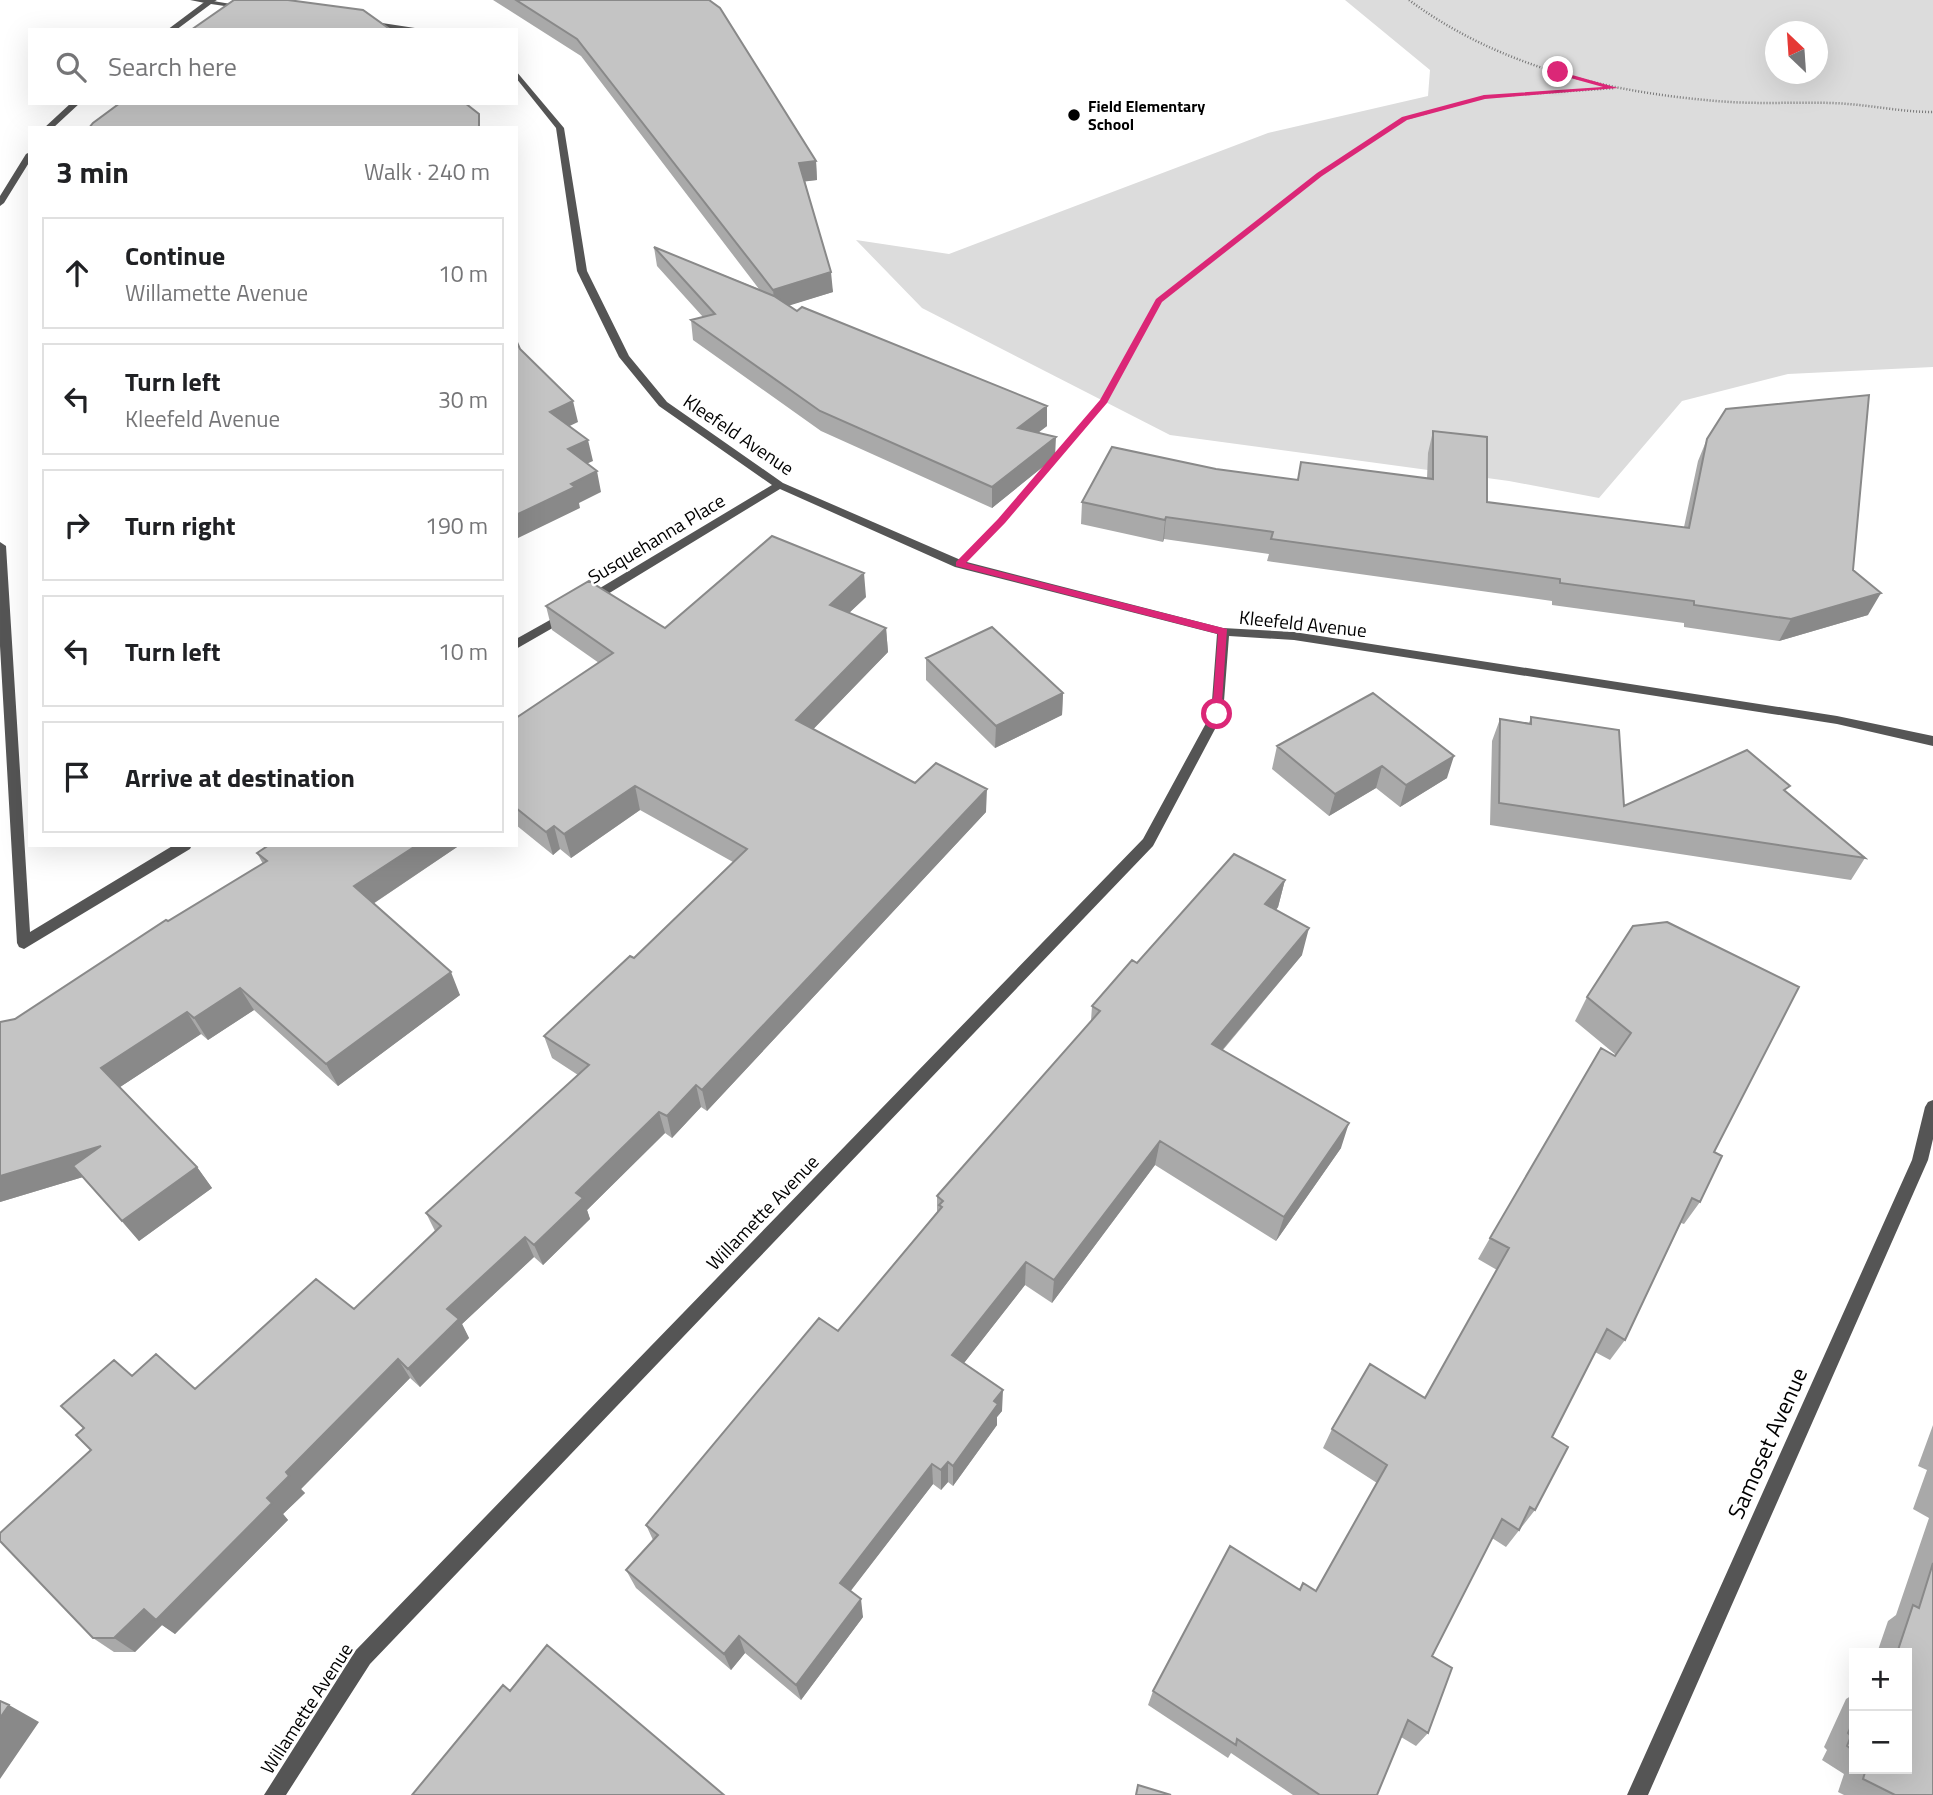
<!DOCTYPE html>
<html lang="en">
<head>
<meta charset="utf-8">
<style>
  body { margin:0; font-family:"Titillium Web",sans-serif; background:#f6f6f6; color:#202124 }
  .controls { position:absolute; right:21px; bottom:21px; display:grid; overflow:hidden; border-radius:0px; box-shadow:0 7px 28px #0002 }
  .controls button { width:63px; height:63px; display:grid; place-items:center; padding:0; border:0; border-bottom:2px solid #e0e0e0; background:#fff; color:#202124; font:35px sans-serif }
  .compass { position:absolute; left:1765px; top:21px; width:63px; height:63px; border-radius:50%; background:#fff; box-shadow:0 7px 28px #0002; rotate:335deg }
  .stop { position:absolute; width:21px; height:21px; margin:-16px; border:5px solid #db2777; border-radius:50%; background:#fff }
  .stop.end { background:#db2777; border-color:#fff; box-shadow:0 2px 7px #0008 }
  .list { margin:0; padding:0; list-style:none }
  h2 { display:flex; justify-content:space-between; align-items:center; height:91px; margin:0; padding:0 28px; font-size:30px }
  h2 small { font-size:23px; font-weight:400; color:#757577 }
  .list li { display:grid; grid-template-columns:46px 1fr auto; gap:21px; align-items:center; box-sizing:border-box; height:112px; margin:0 14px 14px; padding:0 14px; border:2px solid #e0e0e0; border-radius:0px }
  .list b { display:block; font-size:26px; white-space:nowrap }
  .list p { margin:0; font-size:23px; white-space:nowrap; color:#757577 }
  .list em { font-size:23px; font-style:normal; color:#757577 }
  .icon { flex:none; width:38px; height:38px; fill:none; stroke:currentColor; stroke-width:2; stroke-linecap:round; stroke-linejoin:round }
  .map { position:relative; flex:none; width:1933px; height:1795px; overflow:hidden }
  .search { position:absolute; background:#fff; box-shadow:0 7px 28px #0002; left:28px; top:28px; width:490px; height:77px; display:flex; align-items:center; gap:18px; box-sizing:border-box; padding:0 24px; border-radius:0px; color:#757577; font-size:26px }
  .panel { position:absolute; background:#fff; box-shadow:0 7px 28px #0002; left:28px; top:126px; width:490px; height:721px; border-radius:0px }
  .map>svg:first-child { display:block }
  .green { fill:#dcdcdc; fill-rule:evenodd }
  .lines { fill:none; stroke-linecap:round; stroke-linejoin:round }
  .path-far1 { stroke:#777; stroke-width:2.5; stroke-dasharray:1 2; stroke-linecap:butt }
  .path { stroke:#777; stroke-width:3.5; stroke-dasharray:2 2.5; stroke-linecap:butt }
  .minor { fill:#555; fill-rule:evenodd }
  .tertiary { fill:#555; fill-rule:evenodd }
  .wall { fill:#a9a9a9 }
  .shaded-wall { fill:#898989 }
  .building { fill:#c4c4c4; stroke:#898989; stroke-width:2 }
  .route { fill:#db2777 }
  .poi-dot { fill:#000; stroke:#fff; stroke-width:2.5 }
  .labels { text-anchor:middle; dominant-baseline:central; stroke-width:5; stroke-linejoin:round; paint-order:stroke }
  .far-poi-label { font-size:16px; font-weight:bold; fill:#000; stroke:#fff; text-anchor:start }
  .street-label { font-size:19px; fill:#000; stroke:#fff }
  .near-street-label { font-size:23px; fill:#000; stroke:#fff }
</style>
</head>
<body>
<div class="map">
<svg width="1933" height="1795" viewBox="0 0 1933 1795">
  <rect width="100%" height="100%" fill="#fff"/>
  <path class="green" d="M1345,0H1933V367L1788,374L1682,401L1599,498L1509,481L1170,435L922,308L856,240L949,254L1268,133L1428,96L1430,70ZM1776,32H1818V74H1776Z"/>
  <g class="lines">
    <path class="path-far1" d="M1409,0C1502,69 1616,94 1730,102C1764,104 1798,102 1832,103C1866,104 1899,112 1933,112
      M1169,293L1319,174L1405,119L1484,97L1615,88"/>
    <path class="path" d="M992,531L1104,401L1159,301L1171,291"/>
    <path class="minor" d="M207,0L249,7L245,9L211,4L176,30H167Z
      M362,20L415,28L419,30H399L365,24H362Z
      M516,71L564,128L587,271L629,356L667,402L783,483L963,561L1223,628L1294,632L1837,716L1933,736V746L1837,724L1294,640L1229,636L1223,714L1153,846L370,1664L286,1795H264L356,1650L1143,839L1211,714L1217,634L955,567L780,489L593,603H585V597L772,485L659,406L619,357L577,271L556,128L516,78Z
      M71,103H80L53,128H44Z
      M30,152V161L4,203L0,206V196L26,154Z
      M0,542L6,546L30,932L174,845H192L190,849L24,949L19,947L17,943L0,646Z
      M566,611L572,615L570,618L516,649V639Z
      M1933,1100V1139L1928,1160L1648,1795H1627L1912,1160L1925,1107L1928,1102Z"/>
    <path class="tertiary" d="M190,0H217L210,4Z"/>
  </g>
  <path class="wall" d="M493,0H675L816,161L817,180L805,181L833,292L789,305L797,311L1047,406V426L1038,433L1055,457L992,508L821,431L693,340L691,320L703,317L657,266L654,247L759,289L581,56Z
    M1433,431L1487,502L1684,527L1698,461L1707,439L1853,570L1868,615L1779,641L1684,627V623L1552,605V601L1267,561L1269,554L1164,539L1163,542L1081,524L1082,502L1216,469L1298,480L1427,479L1428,453Z
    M866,597L849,613L886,628L888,652L813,729L915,783L986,812L707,1111L701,1107L672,1138L665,1133L587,1210L590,1219L543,1265L534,1257L462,1324L469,1338L420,1387L410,1378L301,1489L305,1493L283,1514L288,1520L175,1634L162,1625L135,1652H114L93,1638L91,1450L84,1428L132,1376L195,1389L354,1309L435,1231L426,1213L578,1075L552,1058L544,1036L634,958L733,862L640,810L571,858L560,849L553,855L516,825V718L599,663L552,630L546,606L665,628Z
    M926,658L1063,693L1062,715L995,748L926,680Z
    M1531,717L1624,806L1787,792L1865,858L1851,880L1490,825L1492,741L1500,719L1529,723Z
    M1277,746L1447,778L1400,807L1376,788L1329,816L1272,769Z
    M460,845L373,904L460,995L338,1086L254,1010L208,1040L201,1034L120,1087L197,1167L212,1188L139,1241L83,1177L0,1202V1022L15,1019L168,921L263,864L257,853Z
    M1285,880L1278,907L1276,910L1302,955L1223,1050L1341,1148L1276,1241L1155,1165L1052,1303L1025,1285L964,1363L1002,1411L997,1417V1425L953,1486L948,1482L941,1490L933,1484L850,1591L863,1617L801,1700L745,1653L731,1670L636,1588L626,1570L653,1540L646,1525L838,1331L937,1212V1196L1091,1021L1092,1006L1137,963Z
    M1633,926L1714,1152L1700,1202L1684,1224L1681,1223L1625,1340L1610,1360L1595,1352L1552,1437L1535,1510L1506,1547L1492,1538L1432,1656L1428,1733L1416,1746L1401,1737L1377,1795H1293L1231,1753L1228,1758L1148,1705L1153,1691L1300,1590L1303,1583L1316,1591L1377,1483L1323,1448L1332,1429L1425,1398L1497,1270L1478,1259L1490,1238L1616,1055L1575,1021L1587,997Z
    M1933,1425V1795H1844L1838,1792L1844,1774L1822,1760L1827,1750L1824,1747L1846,1699L1854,1694V1769H1907V1653H1877L1888,1621L1896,1615L1929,1518L1913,1509L1927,1470L1918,1466Z"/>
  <path class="shaded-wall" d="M816,161L817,180L801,182L799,163Z
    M831,272L833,292L775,310L773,290Z
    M573,401L578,422L555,433L550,412Z
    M1047,406V426L1017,448L1018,428Z
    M1056,437L1055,457L992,508V487Z
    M588,440L593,461L573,470L568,449Z
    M597,471L601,492L579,503L580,508L516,539V515L571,484Z
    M1166,517L1164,539L1163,542L1165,520Z
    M864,573L866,597L832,629L830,605Z
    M1881,593L1868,615L1779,641L1791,619Z
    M886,628L888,652L799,744L796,720Z
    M1063,693L1062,715L995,748L996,726Z
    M1454,756L1447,778L1400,807L1406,785Z
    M1382,766L1376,788L1329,816L1335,794Z
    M635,786L640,810L571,858L564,834Z
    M987,789L986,812L707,1111L702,1090Z
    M554,826L560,849L553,855L546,832Z
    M417,845H460L365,909L354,886Z
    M1285,880L1278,907L1259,931L1265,904Z
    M1309,928L1302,955L1206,1069L1212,1044Z
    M451,972L460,995L338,1086L326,1064Z
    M240,988L254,1010L208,1040L194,1018Z
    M187,1012L201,1034L117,1089L101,1068Z
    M696,1085L701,1107L672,1138L667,1116Z
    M659,1112L665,1133L587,1210L590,1219L543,1265L534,1245L576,1193Z
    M1349,1123L1341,1148L1276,1241L1284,1217Z
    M1160,1141L1155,1165L1052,1303L1054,1280Z
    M101,1146L83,1177L0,1202V1176Z
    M197,1167L212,1188L139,1241L122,1221Z
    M525,1237L534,1257L462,1324L469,1338L420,1387L408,1369L447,1309Z
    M1026,1262L1025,1285L953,1377L952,1355Z
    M398,1359L410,1378L301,1489L305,1493L283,1514L288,1520L175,1634L162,1625L135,1652L114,1638L286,1472Z
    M1003,1390L1002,1411L997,1417V1425L953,1486V1466L994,1401Z
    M948,1462V1482L941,1490V1470Z
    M932,1464L933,1484L843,1601L840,1583Z
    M861,1599L863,1617L801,1700L796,1685Z
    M739,1636L745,1653L731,1670L724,1654Z
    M9,1705L39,1722L0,1779V1718Z"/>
  <path class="building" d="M234,0H288L363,10L391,30H191Z
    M516,0H709L720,8L816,161L799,163L831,272L773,290L577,39Z
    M120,103H465L479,114V128H89L93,123Z
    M654,247L774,296L797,311L802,307L1047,406L1018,428L1056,437L992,487L820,411L691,320L715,314Z
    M516,340L520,349L573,401L550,412L588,440L568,449L597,471L571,484L575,487L516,515Z
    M1869,395L1853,570L1881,593L1791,619L1694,605V601L1560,583V579L1271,539L1273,532L1166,517L1165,520L1082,502L1112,447L1216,469L1298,480L1301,462L1433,479V431L1487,437V502L1689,528L1707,439L1726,409Z
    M772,536L864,573L830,605L886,628L796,720L915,783L936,763L987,789L702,1090L696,1085L667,1116L659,1112L576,1193L583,1198L534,1245L525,1237L447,1309L459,1319L408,1369L398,1359L286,1472L289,1476L267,1498L272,1503L156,1620L144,1609L114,1638H93L0,1541V1533L91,1450L76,1435L84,1428L61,1406L114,1360L132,1376L156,1354L195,1389L316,1279L354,1309L441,1226L426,1213L589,1065L544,1036L630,956L634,958L747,849L635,786L564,834L554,826L546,832L516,808V718L613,653L546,606L589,581L665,628Z
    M992,627L1063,693L996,726L926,658Z
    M1373,693L1454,756L1406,785L1382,766L1335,794L1277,746Z
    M1531,717L1619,730L1624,806L1747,750L1790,786L1784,790L1865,858L1499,803L1500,719L1531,724Z
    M269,845H417L354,886L451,972L326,1064L240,988L194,1018L187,1012L101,1068L197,1167L122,1221L73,1166L101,1146L0,1176V1022L15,1019L166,920L168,921L267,861L257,853Z
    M1234,854L1285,880L1265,904L1309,928L1212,1044L1349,1123L1284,1217L1160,1141L1054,1280L1026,1262L952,1355L1003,1390L994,1401L998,1404L953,1466L948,1462L941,1470L932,1464L840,1583L861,1599L796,1685L739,1636L724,1654L626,1570L658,1535L646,1525L819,1318L838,1331L942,1207L939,1205L943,1201L937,1196L1100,1011L1092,1006L1132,960L1137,963Z
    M1667,922L1799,987L1714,1152L1722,1156L1700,1202L1692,1198L1625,1340L1607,1329L1552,1437L1568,1447L1535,1510L1530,1507L1519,1530L1502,1519L1432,1656L1452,1668L1428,1733L1408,1720L1377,1795H1320L1237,1739L1236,1745L1153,1691L1230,1546L1300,1590L1303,1583L1316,1591L1387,1465L1332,1429L1370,1364L1425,1398L1509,1248L1490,1238L1601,1048L1615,1056L1631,1033L1587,997L1633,926Z
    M1933,1563V1795H1895L1863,1779L1866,1769H1907V1653H1897L1913,1605L1919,1608Z
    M547,1645L724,1795H412L503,1685L510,1691Z
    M0,1701L9,1705L0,1718Z
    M1854,1720V1751L1847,1746L1851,1736L1848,1733Z
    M1138,1785L1171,1795H1136Z"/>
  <path class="route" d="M1558,71L1618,88L1485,99L1407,120L1322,176L1162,302L1107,403L1005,523L966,563L1227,629L1221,717L1212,714L1218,634L956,566V562L998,519L1100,400L1156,299L1317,173L1402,117L1484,95L1603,87L1556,74Z"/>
  <circle class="poi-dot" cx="1074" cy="115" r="7"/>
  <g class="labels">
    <g class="far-poi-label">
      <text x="1088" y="106">Field Elementary<tspan x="1088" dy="18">School</tspan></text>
    </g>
    <g class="street-label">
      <text transform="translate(739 434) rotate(34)">Kleefeld Avenue</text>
      <text transform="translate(656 538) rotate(-31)">Susquehanna Place</text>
      <text transform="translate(1303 623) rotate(6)">Kleefeld Avenue</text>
      <text transform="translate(762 1212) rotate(-46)">Willamette Avenue</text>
      <text transform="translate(306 1708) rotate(-57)">Willamette Avenue</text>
    </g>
    <g class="near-street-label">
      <text transform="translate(1767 1443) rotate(-66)">Samoset Avenue</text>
    </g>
  </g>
</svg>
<div class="controls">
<button>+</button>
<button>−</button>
</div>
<svg class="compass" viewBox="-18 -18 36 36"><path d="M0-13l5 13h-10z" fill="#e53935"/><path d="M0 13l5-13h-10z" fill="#757577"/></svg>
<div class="stop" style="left:1217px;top:714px"></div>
<div class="stop end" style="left:1558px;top:72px"></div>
<div class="search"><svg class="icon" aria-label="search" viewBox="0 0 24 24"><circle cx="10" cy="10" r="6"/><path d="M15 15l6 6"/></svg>Search here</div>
<section class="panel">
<h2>3 min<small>Walk · 240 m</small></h2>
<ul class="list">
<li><svg class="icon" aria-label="ahead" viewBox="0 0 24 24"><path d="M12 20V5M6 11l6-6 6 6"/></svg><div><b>Continue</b><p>Willamette Avenue</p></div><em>10 m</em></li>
<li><svg class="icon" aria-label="left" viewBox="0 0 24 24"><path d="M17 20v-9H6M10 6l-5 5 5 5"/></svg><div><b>Turn left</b><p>Kleefeld Avenue</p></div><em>30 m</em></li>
<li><svg class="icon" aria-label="right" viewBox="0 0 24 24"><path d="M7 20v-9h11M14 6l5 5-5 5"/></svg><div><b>Turn right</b></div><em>190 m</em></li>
<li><svg class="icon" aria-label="left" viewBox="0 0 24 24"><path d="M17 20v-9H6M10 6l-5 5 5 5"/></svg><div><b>Turn left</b></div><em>10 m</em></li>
<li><svg class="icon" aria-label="arrive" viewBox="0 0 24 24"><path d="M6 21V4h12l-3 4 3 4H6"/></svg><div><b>Arrive at destination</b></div></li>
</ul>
</section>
</div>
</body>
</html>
